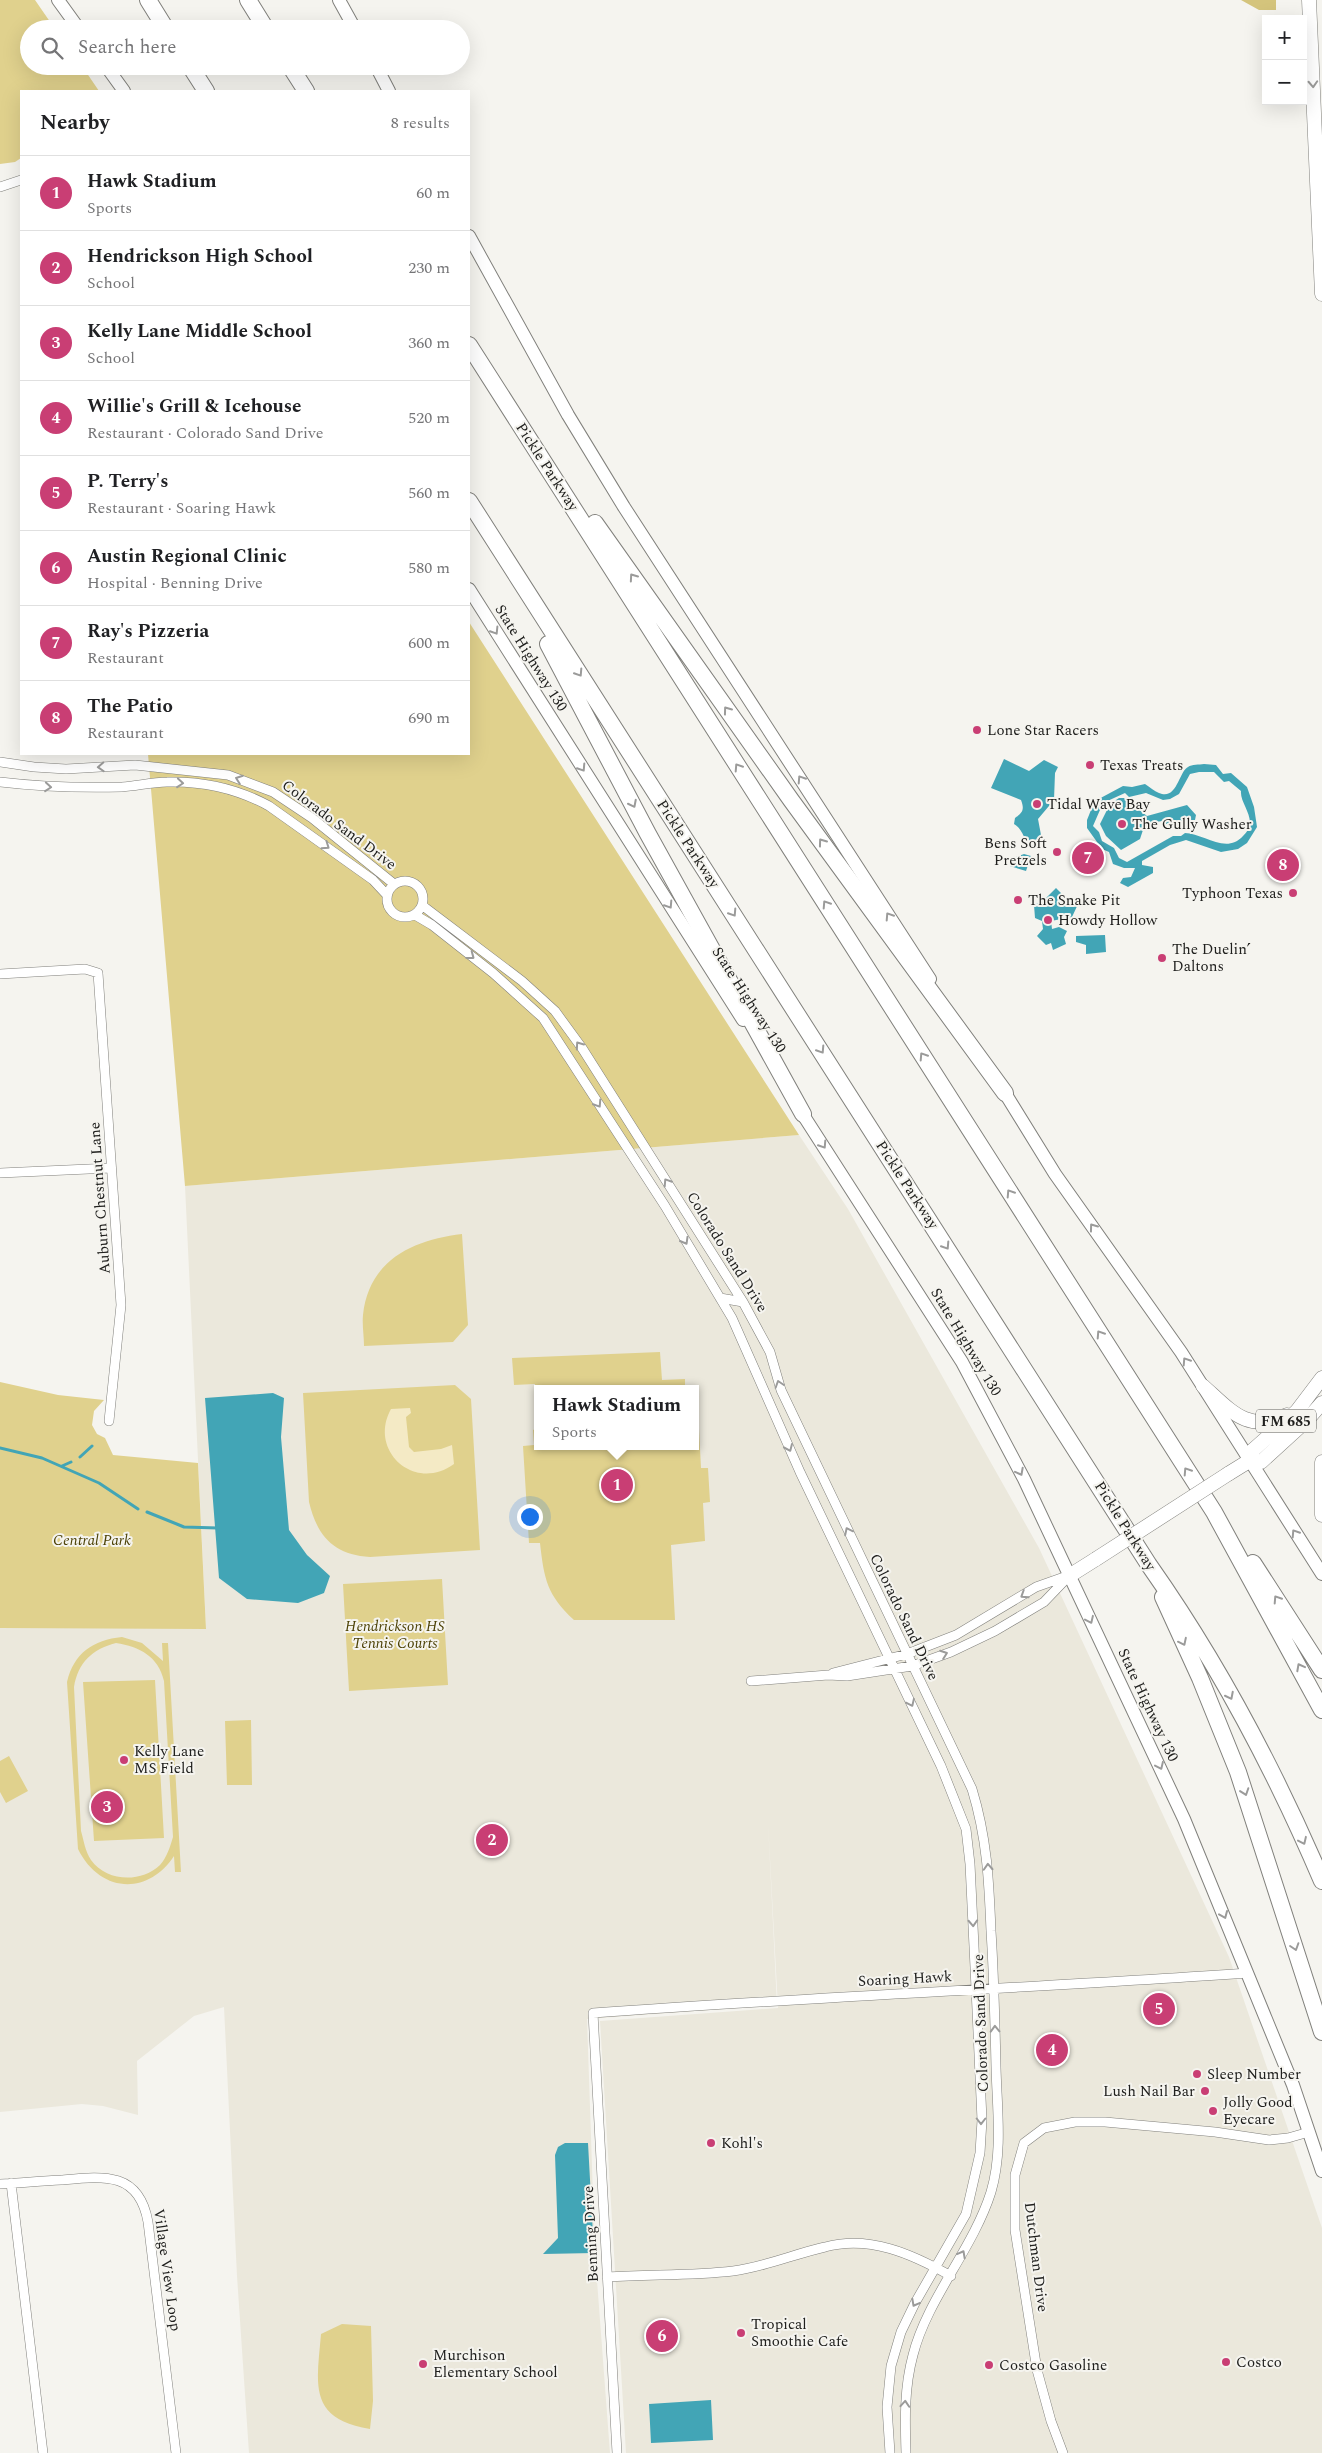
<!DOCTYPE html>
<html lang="en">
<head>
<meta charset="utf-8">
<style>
  body { margin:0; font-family:Spectral,serif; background:#f2f2f2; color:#202124 }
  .controls { position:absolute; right:15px; top:15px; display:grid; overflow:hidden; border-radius:0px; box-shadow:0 5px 20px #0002 }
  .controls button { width:45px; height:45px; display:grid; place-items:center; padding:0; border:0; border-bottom:1px solid #e0e0e0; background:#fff; color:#202124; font:25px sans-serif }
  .you { position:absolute; left:529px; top:1516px; width:18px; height:18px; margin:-12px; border:4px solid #fff; border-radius:50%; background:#1a73e8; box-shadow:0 0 0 8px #1a73e833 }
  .badge { display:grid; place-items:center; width:32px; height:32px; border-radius:50%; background:#c93e74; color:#fff; font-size:16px; font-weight:700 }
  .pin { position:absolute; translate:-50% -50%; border:2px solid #fff; box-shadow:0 1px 5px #0006 }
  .popup { position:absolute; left:534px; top:1385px; width:165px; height:65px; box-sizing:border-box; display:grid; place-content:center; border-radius:0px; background:#fff; filter:drop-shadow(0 1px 4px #0005); font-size:16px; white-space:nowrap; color:#757577 }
  .popup b { font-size:19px; color:#202124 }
  .popup::after { content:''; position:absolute; left:50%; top:100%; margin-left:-10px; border:10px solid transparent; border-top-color:#fff }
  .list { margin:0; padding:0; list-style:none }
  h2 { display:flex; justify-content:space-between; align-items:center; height:65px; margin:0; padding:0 20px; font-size:21px }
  h2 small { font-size:16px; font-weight:400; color:#757577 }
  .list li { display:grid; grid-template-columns:32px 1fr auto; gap:15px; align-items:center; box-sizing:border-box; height:75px; padding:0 20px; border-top:1px solid #e0e0e0 }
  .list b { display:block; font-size:19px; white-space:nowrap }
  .list p { margin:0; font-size:16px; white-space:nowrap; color:#757577 }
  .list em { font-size:16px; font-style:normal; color:#757577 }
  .icon { flex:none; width:28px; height:28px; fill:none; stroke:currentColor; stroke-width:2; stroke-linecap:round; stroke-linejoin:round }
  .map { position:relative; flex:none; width:1322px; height:2453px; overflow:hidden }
  .search { position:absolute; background:#fff; box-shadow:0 5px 20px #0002; left:20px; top:20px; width:450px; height:55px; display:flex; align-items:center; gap:12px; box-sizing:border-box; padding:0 18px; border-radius:28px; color:#757577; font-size:19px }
  .panel { position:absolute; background:#fff; box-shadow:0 5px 20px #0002; left:20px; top:90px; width:450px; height:665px; border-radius:0px }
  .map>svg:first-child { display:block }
  .built { fill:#ebe8dc; fill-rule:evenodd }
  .green { fill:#e0d18d; fill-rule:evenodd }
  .forest { fill:#d4c47c }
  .sand { fill:#f4eac5 }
  .water { fill:#42a5b6; fill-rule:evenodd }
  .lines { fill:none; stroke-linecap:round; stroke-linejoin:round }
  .stream { stroke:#42a5b6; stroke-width:3 }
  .minor-casing { stroke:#81807c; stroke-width:10 }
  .secondary-casing { stroke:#81807c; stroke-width:14 }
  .primary-casing { stroke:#81807c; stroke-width:15 }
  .motorway-casing { stroke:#81807c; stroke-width:18 }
  .minor { stroke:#fff; stroke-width:9 }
  .secondary { stroke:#fff; stroke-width:12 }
  .primary { stroke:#fff; stroke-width:14 }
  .motorway { stroke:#fff; stroke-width:16 }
  .primary-bridge-casing { stroke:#81807c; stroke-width:15; stroke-linecap:butt }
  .primary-bridge { stroke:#fff; stroke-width:14 }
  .oneway { stroke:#9b9b9a }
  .poi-dot { fill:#c93e74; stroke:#f5f4ef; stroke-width:2 }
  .labels { text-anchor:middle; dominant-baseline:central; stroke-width:4; stroke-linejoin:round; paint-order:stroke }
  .shield { fill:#f5f4ef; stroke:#60605d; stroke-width:1 }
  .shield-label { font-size:14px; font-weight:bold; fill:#20201e }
  .street-label { font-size:15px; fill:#20201e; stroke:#f5f4ef }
  .poi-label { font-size:15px; fill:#20201e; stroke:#f5f4ef; text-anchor:start }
  .park-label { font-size:15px; font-style:italic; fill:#4c4105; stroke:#f5f4ef }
</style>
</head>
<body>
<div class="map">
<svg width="1322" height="2453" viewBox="0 0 1322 2453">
  <rect width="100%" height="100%" fill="#f5f4ef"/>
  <path class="built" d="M799,1135L848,1209L1039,1548L1229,1957L1322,2228V2453H626L600,2021L778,2008L768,1822L777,2005L587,2019L595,2254L610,2453H249L237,2276L224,2007L194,2016L137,2061L138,2115L103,2106L82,2104L0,2112V1628H206L185,1186ZM538,1389H696V1446H538Z"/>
  <path class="green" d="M0,0H35L55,29H29V66H82L99,91H21V158L15,162L0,164Z
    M469,622L799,1135L185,1186L148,754H469Z
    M462,1234L468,1325L453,1342L364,1346C364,1336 362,1325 363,1315C369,1259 414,1240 462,1234Z
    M660,1352L662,1380L685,1379V1389H538V1426L535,1384L514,1385L512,1358Z
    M0,1382L58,1395L104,1400L94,1411L92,1425L97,1434L105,1438L113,1455L198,1463L206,1629L0,1628Z
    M455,1385L471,1399L480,1550L370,1557C334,1555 317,1536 309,1502L303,1393Z
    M538,1428V1446H696V1429H699L701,1468H708L710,1502L703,1503L705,1541L671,1545L675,1620H574C547,1595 544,1579 540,1543H529L523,1446L534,1445L533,1430Z
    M442,1579L448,1685L349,1691L343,1584Z
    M122,1637L142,1643L163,1661L162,1643H168L181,1872H175L174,1856C147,1897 99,1892 78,1849L67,1682C74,1653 93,1640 122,1637ZM116,1643C140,1647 158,1656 164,1681L173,1837C170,1847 167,1857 160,1865C141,1883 107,1882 91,1860C85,1851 84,1841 81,1831L74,1687C78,1663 92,1649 116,1643Z
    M155,1680L164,1838L94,1841L83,1682Z
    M251,1720L252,1785H227L225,1721Z
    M9,1756L28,1791L6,1803L0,1792V1761Z
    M342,2324L371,2326L373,2401L370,2429C307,2419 317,2383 321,2334Z"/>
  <path class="forest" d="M1241,0H1276V10H1259Z"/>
  <path class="sand" d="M410,1408L411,1413L406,1417L409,1447L414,1452L441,1449L452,1445L454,1464C414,1493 368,1450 391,1409Z"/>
  <path class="water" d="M1004,759L1029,771L1044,760L1058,767L1055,773L1054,800L1038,819L1041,835L1032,847C1023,841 1024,830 1014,824L1015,818C1022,813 1025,810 1021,800L991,788Z
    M1204,764L1216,765L1223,774L1231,773L1247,787L1254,807L1257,827L1247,843L1238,849L1221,852L1186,840L1170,845L1142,861V865L1153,867V873L1128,887L1120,883L1123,878L1131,877L1135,868H1124L1113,864L1109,852L1102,849L1087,828V820L1093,805L1095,801L1123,786L1132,787L1145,784C1150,787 1154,791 1159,793C1177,801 1179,771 1188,767C1192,764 1199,765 1204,764ZM1199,772H1214L1224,782L1229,781L1241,791C1240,801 1250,811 1250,823C1250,828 1246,833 1243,836C1226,855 1203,833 1185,833L1181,836H1173L1127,862L1119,858L1114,848L1102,841L1099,832L1093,826L1103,803L1125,793L1129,797L1146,793L1163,800L1170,799L1179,794L1190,774Z
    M1119,798H1124L1147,816L1187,805L1196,815L1195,820L1166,824L1162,821L1145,824L1140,839L1121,850L1106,836L1100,824L1110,804Z
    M1024,854L1031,856L1026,871L1010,866L1013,858Z
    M1056,888L1065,897L1079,902L1072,917L1051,921L1052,929L1059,927L1067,931L1064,937L1066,944L1053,950L1051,943L1046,945L1037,936L1043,929L1042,921L1035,918L1034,905L1044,900Z
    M1105,935L1106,952L1086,954V945L1076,942V936Z
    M273,1393L284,1398L281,1437L289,1530L307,1555L330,1576L324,1593L298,1603L247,1599L219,1578L205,1398Z
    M565,2143H588L594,2253L543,2254L558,2238L555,2155L558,2147Z
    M711,2400L713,2440L651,2443L649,2404Z"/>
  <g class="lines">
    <path class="stream" d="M0,1448L42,1458L99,1483L138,1509
      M80,1457L92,1446
      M62,1466L71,1462
      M147,1512L184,1527L218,1528"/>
    <g class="minor-casing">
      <path id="minor" d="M0,187L21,180
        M0,762L34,767L66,769L135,765L228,775L273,792L312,818L394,884
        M0,782C41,787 80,788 122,787C137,786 152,782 167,782C203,781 238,789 269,806L373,880L387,895
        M387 899a18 18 0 1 1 36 0a18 18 0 1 1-36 0Z
        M423,906L522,981L555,1011L582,1048L743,1302L770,1352L781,1390L972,1789C987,1838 989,1881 991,1931C994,1977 995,2022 996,2067C997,2108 1003,2152 991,2192C973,2249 927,2299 913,2355C904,2388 905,2420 906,2453
        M415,915L432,925L493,973L543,1018L665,1206L732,1318L800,1472L941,1766L966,1829L970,1864L976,1988L982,2120L980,2153L966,2214L915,2303L901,2332L891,2366L887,2407L890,2453
        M0,974L85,969L98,973L121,1305L109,1421
        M0,1173L111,1168
        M720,1298L743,1302
        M833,1673L907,1654L956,1635L1036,1587L1067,1576
        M751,1681L828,1675L847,1676L912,1666L951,1652L995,1631L1044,1602L1069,1576
        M11,2183L43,2453
        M0,2184C20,2183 41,2181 61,2180C103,2176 139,2171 148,2222L176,2453
        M607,2277C649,2274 691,2276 733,2271C765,2267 794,2254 825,2247C870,2235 912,2254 951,2276
        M617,2453L593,2013C811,1997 1030,1988 1248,1973
        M1063,2453L1051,2421L1037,2370L1015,2230V2175L1024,2143L1044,2128L1075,2122H1105L1215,2132L1269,2140L1288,2138L1309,2132"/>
    </g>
    <g class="secondary-casing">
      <path id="secondary" d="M58,0L79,29
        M339,0L355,29
        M106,66L124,91
        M376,66L389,91
        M469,236L568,415L624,507L930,979
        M469,589L743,1020
        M1000,1085L1055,1174L1181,1352L1322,1574
        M798,1107L962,1362L1024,1479L1184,1819L1293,2085L1322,2171"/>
    </g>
    <g class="primary-casing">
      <path id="primary" d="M1309,0L1322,294
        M1203,1386C1231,1411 1248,1434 1287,1415
        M1249,1461L1253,1450L1297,1411L1322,1378
        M1322,1462V1515
        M1228,1474L1249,1461L1261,1462L1307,1420L1322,1403
        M1069,1576L1096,1559"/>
    </g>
    <g class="motorway-casing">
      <path id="motorway" d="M148,0L166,29
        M248,0L266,29
        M190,66L206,91
        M290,66L306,91
        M469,345L1214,1512L1322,1710
        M469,501L1149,1565C1218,1663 1275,1771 1322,1881
        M595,523L791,800L1005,1093
        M548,644L648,834L803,1114
        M1253,1563L1322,1670
        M1163,1597L1200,1678L1238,1772L1322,2032"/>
    </g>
    <use href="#minor" class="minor"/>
    <use href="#secondary" class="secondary"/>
    <use href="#primary" class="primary"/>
    <use href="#motorway" class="motorway"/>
    <g class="primary-bridge-casing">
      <path id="primary-bridge" d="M1096,1559L1228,1474"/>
    </g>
    <use href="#primary-bridge" class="primary-bridge"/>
  </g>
  <defs><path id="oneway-chevron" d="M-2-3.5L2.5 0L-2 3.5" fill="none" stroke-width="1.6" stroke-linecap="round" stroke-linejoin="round" transform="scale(1.25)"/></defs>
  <g class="oneway">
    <use href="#oneway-chevron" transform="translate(1313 84) rotate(87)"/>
    <use href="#oneway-chevron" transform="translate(633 577) rotate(-125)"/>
    <use href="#oneway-chevron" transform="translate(495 631) rotate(58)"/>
    <use href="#oneway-chevron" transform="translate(579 673) rotate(57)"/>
    <use href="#oneway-chevron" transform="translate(727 710) rotate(-126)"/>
    <use href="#oneway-chevron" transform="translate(101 767) rotate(177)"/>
    <use href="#oneway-chevron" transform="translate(738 767) rotate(-123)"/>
    <use href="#oneway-chevron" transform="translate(582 768) rotate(57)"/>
    <use href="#oneway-chevron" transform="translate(239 779) rotate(-160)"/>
    <use href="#oneway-chevron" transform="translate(801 779) rotate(-123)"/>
    <use href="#oneway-chevron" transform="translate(180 783) rotate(5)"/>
    <use href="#oneway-chevron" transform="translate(48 787) rotate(5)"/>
    <use href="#oneway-chevron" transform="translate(633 804) rotate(63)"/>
    <use href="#oneway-chevron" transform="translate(822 842) rotate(-126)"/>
    <use href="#oneway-chevron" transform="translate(326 846) rotate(35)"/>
    <use href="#oneway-chevron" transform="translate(826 904) rotate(-123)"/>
    <use href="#oneway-chevron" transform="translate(669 905) rotate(57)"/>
    <use href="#oneway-chevron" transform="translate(733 913) rotate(57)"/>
    <use href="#oneway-chevron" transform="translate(889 916) rotate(-123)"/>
    <use href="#oneway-chevron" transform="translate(471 956) rotate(37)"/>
    <use href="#oneway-chevron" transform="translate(579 1045) rotate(-125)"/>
    <use href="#oneway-chevron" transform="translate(821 1050) rotate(57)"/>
    <use href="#oneway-chevron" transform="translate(923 1056) rotate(-123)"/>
    <use href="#oneway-chevron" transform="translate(598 1104) rotate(57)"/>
    <use href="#oneway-chevron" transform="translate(823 1145) rotate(57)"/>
    <use href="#oneway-chevron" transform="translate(667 1182) rotate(-123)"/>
    <use href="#oneway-chevron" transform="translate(1010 1193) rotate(-123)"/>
    <use href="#oneway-chevron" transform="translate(1093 1227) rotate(-126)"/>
    <use href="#oneway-chevron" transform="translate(685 1241) rotate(60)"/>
    <use href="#oneway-chevron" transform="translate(946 1246) rotate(57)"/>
    <use href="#oneway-chevron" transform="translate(1100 1334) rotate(-123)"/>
    <use href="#oneway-chevron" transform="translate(1186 1361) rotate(-123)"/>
    <use href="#oneway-chevron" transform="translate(779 1384) rotate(-108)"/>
    <use href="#oneway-chevron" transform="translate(789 1448) rotate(66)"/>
    <use href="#oneway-chevron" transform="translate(1187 1471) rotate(-123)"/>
    <use href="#oneway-chevron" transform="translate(1020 1472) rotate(62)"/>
    <use href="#oneway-chevron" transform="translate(848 1531) rotate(-116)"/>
    <use href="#oneway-chevron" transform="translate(1295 1533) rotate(-123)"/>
    <use href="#oneway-chevron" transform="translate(1024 1595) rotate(147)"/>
    <use href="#oneway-chevron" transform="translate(1277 1599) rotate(-123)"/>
    <use href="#oneway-chevron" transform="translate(1090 1620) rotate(65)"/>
    <use href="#oneway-chevron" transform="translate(1183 1642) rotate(64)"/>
    <use href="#oneway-chevron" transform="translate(944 1654) rotate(-20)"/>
    <use href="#oneway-chevron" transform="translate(1300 1667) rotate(-118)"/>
    <use href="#oneway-chevron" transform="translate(1230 1696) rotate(63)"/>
    <use href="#oneway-chevron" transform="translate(911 1703) rotate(65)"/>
    <use href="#oneway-chevron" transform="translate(1160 1766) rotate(65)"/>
    <use href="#oneway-chevron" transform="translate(1245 1792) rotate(71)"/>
    <use href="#oneway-chevron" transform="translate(1303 1841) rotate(65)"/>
    <use href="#oneway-chevron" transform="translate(988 1867) rotate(-93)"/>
    <use href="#oneway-chevron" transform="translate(1224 1915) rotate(67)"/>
    <use href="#oneway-chevron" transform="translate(973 1923) rotate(87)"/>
    <use href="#oneway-chevron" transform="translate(1295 1947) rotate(72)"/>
    <use href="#oneway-chevron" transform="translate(995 2029) rotate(-92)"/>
    <use href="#oneway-chevron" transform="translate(981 2121) rotate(90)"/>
    <use href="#oneway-chevron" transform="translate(962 2254) rotate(-62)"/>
    <use href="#oneway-chevron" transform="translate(915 2303) rotate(118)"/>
    <use href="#oneway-chevron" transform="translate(905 2404) rotate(-86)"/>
  </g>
  <g class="poi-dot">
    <circle cx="977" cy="730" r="5"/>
    <circle cx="1090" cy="765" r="5"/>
    <circle cx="1037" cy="804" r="5"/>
    <circle cx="1122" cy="824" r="5"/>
    <circle cx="1057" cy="852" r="5"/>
    <circle cx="1293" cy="893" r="5"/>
    <circle cx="1018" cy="900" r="5"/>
    <circle cx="1048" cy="920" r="5"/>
    <circle cx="1162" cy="958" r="5"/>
    <circle cx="124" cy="1760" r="5"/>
    <circle cx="1197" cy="2074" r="5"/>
    <circle cx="1205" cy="2091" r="5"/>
    <circle cx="1213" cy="2111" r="5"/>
    <circle cx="711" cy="2143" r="5"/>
    <circle cx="741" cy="2333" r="5"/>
    <circle cx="1226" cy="2362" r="5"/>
    <circle cx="423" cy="2364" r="5"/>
    <circle cx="989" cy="2365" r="5"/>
  </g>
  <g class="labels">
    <rect class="shield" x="1256" y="1409.5" width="60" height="23" rx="4"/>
    <g class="shield-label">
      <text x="1286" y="1421">FM 685</text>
    </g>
    <g class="street-label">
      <text transform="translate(547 467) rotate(57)">Pickle Parkway</text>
      <text transform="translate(531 658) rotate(58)">State Highway 130</text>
      <text transform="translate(339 825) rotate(37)">Colorado Sand Drive</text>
      <text transform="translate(688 844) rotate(57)">Pickle Parkway</text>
      <text transform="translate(749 1000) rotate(57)">State Highway 130</text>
      <text transform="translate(907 1185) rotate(57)">Pickle Parkway</text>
      <text transform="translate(100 1198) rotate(-94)">Auburn Chestnut Lane</text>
      <text transform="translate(727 1252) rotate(58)">Colorado Sand Drive</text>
      <text transform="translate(966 1342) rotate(59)">State Highway 130</text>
      <text transform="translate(1125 1526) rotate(58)">Pickle Parkway</text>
      <text transform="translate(904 1617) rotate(64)">Colorado Sand Drive</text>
      <text transform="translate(1148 1705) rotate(65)">State Highway 130</text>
      <text transform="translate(905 1979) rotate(-3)">Soaring Hawk</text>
      <text transform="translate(981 2023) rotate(-92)">Colorado Sand Drive</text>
      <text transform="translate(591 2234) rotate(-93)">Benning Drive</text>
      <text transform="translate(1036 2257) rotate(83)">Dutchman Drive</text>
      <text transform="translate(167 2270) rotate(82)">Village View Loop</text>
    </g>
    <g class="poi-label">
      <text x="987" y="730">Lone Star Racers</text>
      <text x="1100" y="765">Texas Treats</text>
      <text x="1047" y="804">Tidal Wave Bay</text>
      <text x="1132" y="824">The Gully Washer</text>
      <text x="1047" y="843" text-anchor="end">Bens Soft<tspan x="1047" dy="17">Pretzels</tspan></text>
      <text x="1283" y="893" text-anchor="end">Typhoon Texas</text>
      <text x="1028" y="900">The Snake Pit</text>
      <text x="1058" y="920">Howdy Hollow</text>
      <text x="1172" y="949">The Duelin’<tspan x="1172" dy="17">Daltons</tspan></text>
      <text x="134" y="1751">Kelly Lane<tspan x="134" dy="17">MS Field</tspan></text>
      <text x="1207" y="2074">Sleep Number</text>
      <text x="1195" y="2091" text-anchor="end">Lush Nail Bar</text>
      <text x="1223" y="2102">Jolly Good<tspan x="1223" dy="17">Eyecare</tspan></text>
      <text x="721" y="2143">Kohl's</text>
      <text x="751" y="2324">Tropical<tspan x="751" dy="17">Smoothie Cafe</tspan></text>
      <text x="433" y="2355">Murchison<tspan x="433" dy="17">Elementary School</tspan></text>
      <text x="1236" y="2362">Costco</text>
      <text x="999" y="2365">Costco Gasoline</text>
    </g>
    <g class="park-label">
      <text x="92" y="1540">Central Park</text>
      <text x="395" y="1626">Hendrickson HS<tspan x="395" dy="17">Tennis Courts</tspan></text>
    </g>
  </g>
</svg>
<div class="controls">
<button>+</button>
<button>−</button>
</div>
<div class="you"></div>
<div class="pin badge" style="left:617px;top:1485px">1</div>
<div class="popup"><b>Hawk Stadium</b>Sports</div>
<div class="pin badge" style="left:492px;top:1840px">2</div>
<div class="pin badge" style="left:107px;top:1807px">3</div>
<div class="pin badge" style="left:1052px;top:2050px">4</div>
<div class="pin badge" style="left:1159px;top:2009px">5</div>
<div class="pin badge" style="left:662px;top:2336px">6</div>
<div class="pin badge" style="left:1088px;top:858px">7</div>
<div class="pin badge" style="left:1283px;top:865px">8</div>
<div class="search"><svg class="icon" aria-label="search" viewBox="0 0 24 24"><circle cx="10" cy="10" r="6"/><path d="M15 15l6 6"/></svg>Search here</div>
<section class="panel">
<h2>Nearby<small>8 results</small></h2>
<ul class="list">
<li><span class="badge">1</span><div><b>Hawk Stadium</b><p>Sports</p></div><em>60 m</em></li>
<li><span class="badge">2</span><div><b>Hendrickson High School</b><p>School</p></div><em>230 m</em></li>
<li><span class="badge">3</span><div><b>Kelly Lane Middle School</b><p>School</p></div><em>360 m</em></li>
<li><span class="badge">4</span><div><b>Willie's Grill &amp; Icehouse</b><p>Restaurant · Colorado Sand Drive</p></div><em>520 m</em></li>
<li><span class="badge">5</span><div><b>P. Terry's</b><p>Restaurant · Soaring Hawk</p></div><em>560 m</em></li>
<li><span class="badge">6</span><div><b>Austin Regional Clinic</b><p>Hospital · Benning Drive</p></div><em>580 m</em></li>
<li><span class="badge">7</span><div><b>Ray's Pizzeria</b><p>Restaurant</p></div><em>600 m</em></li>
<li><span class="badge">8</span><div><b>The Patio</b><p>Restaurant</p></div><em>690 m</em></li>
</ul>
</section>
</div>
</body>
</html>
